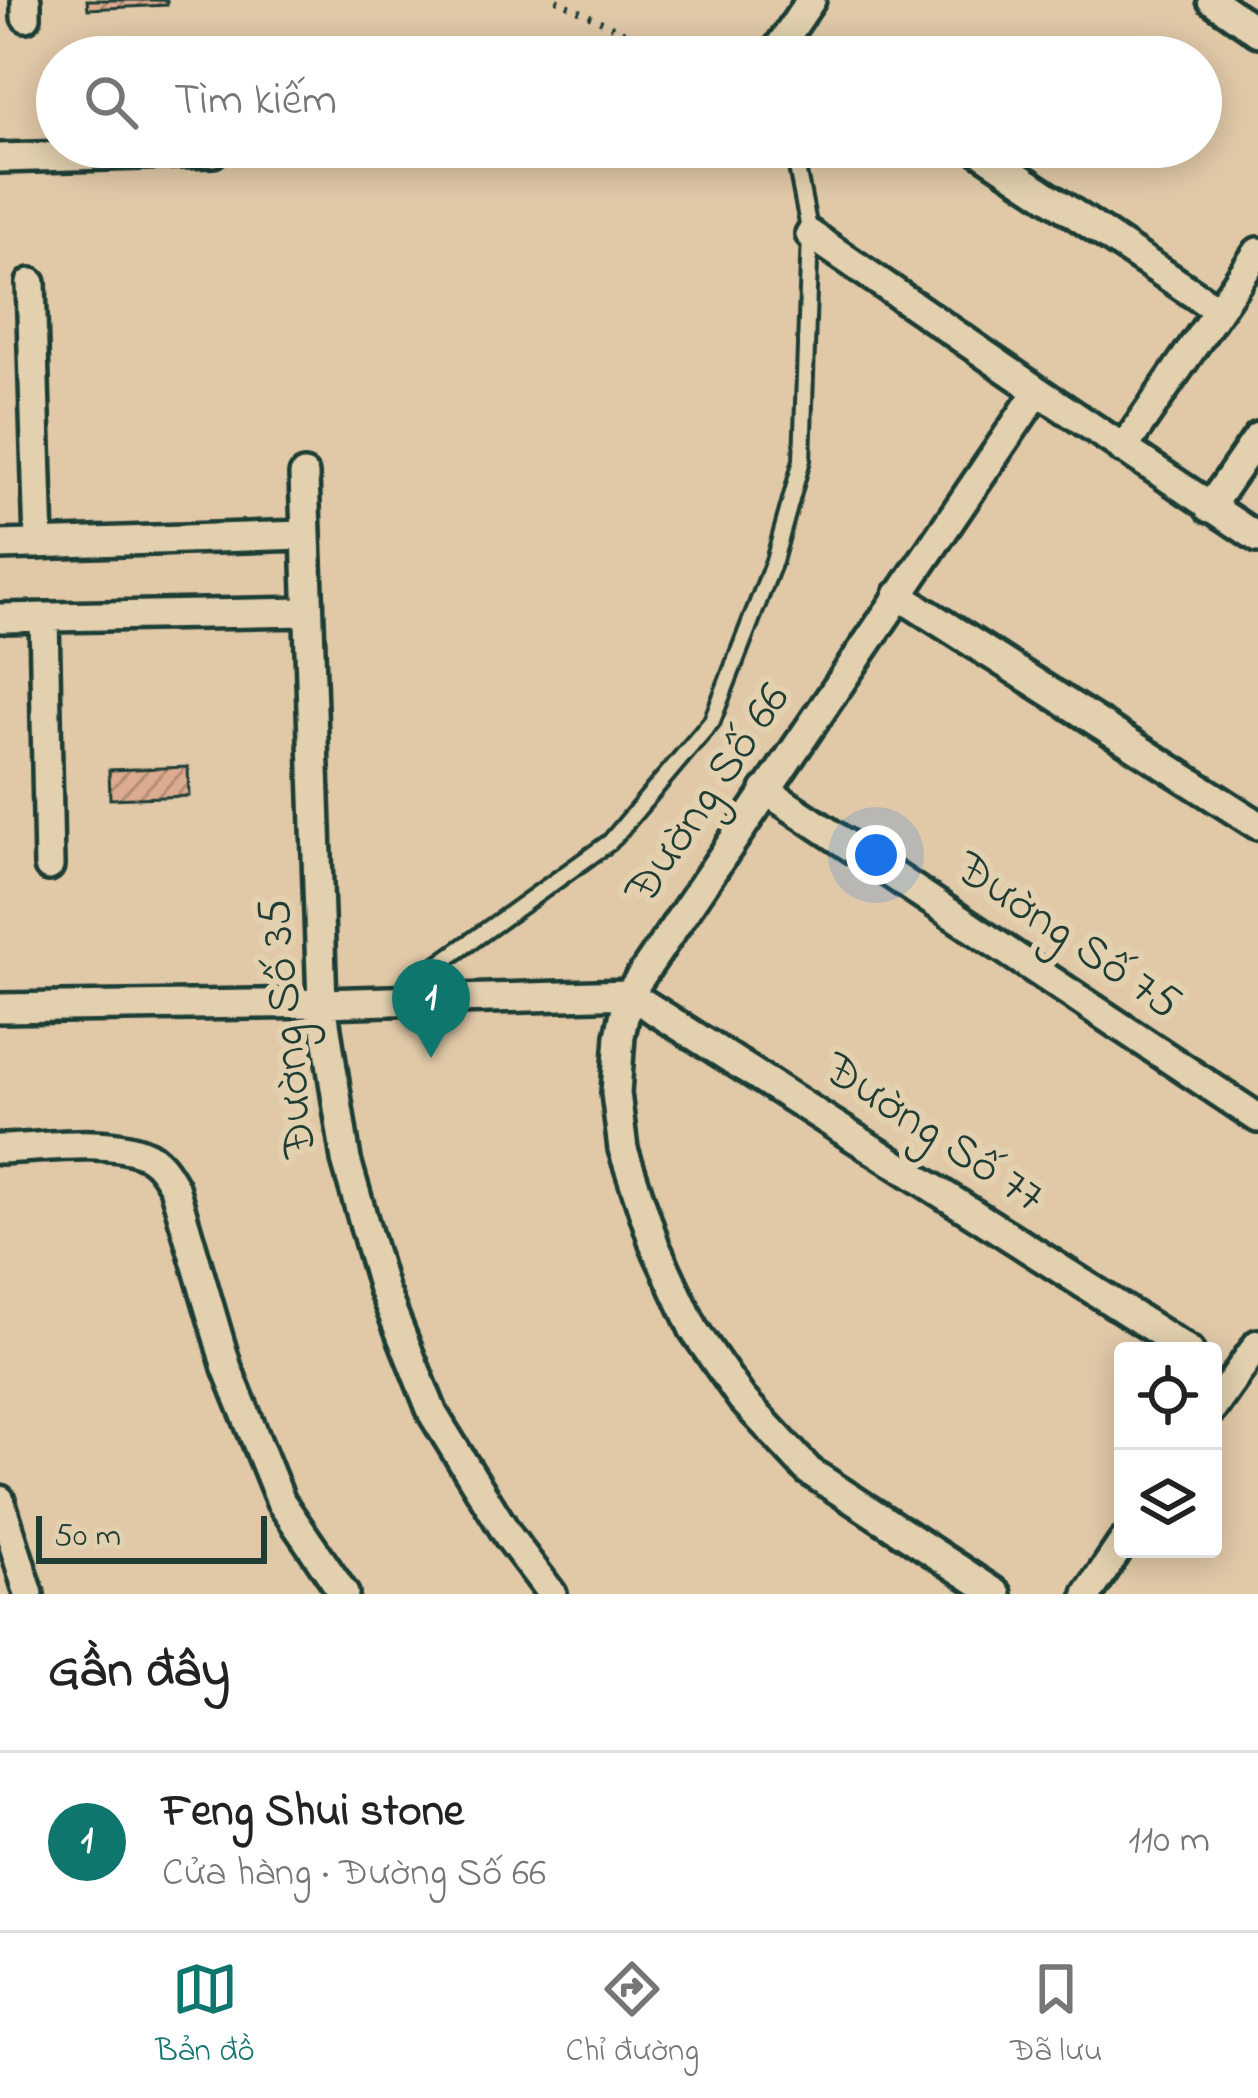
<!DOCTYPE html>
<html lang="vi">
<head>
<meta charset="utf-8">
<style>
  body { margin:0; font-family:"Indie Flower",sans-serif; background:#f6f6f6; color:#222 }
  .controls { position:absolute; right:36px; bottom:36px; display:grid; overflow:hidden; border-radius:12px; box-shadow:0 6px 30px #0003 }
  .controls button { width:108px; height:108px; display:grid; place-items:center; padding:0; border:0; border-bottom:3px solid #e0e0e0; background:#fff; color:#222; font:60px sans-serif }
  .scale { position:absolute; left:36px; bottom:30px; width:231px; box-sizing:border-box; padding-left:12px; border:6px solid #1f3d34; border-top:0; font-size:33px; line-height:42px; white-space:nowrap; color:#1f3d34; -webkit-text-stroke:9px #e2d0ae; paint-order:stroke }
  .you { position:absolute; left:876px; top:855px; width:42px; height:42px; margin:-30px; border:9px solid #fff; border-radius:50%; background:#1a73e8; box-shadow:0 0 0 18px #1a73e833 }
  .badge { display:grid; place-items:center; width:78px; height:78px; border-radius:50%; background:#0f766e; color:#fff; font-size:39px; font-weight:700 }
  .pin { position:absolute; translate:-50% -99px; filter:drop-shadow(0 3px 6px #0008) }
  .pin::after { content:''; position:absolute; top:63px; width:42px; height:36px; background:inherit; clip-path:polygon(0 0,100% 0,50% 100%) }
  .list { margin:0; padding:0; list-style:none }
  h2 { display:flex; justify-content:space-between; align-items:center; height:156px; margin:0; padding:0 48px; font-size:51px }
  h2 small { font-size:39px; font-weight:400; color:#767676 }
  .list li { display:grid; grid-template-columns:78px 1fr auto; gap:36px; align-items:center; box-sizing:border-box; height:180px; padding:0 48px; border-top:3px solid #e0e0e0 }
  .list b { display:block; font-size:45px; white-space:nowrap }
  .list p { margin:0; font-size:39px; white-space:nowrap; color:#767676 }
  .list em { font-size:39px; font-style:normal; color:#767676 }
  .icon { flex:none; width:66px; height:66px; fill:none; stroke:currentColor; stroke-width:2; stroke-linecap:round; stroke-linejoin:round }
  .map { position:relative; flex:none; width:1258px; height:1594px; overflow:hidden }
  .search { position:absolute; background:#fff; box-shadow:0 6px 30px #0003; left:36px; right:36px; top:36px; height:132px; display:flex; align-items:center; gap:30px; box-sizing:border-box; padding:0 42px; border-radius:66px; color:#767676; font-size:45px }
  .sheet { height:336px; background:#fff }
  nav { display:flex; justify-content:space-around; align-items:center; box-sizing:border-box; height:168px; border-top:3px solid #e0e0e0; background:#fff; font-size:33px; color:#767676 }
  nav a { display:grid; justify-items:center; gap:6px }
  nav .on { color:#0f766e }
  .map>svg:first-child { display:block }
  .building { fill:url(#building-hatch); stroke:#1f3d34; stroke-width:3 }
  .lines { fill:none; stroke-linecap:round; stroke-linejoin:round }
  .service-casing { stroke:#1f3d34; stroke-width:22 }
  .minor-casing { stroke:#1f3d34; stroke-width:36 }
  .path { stroke:#1f3d34; stroke-width:6; stroke-dasharray:3 9; stroke-linecap:butt }
  .service { stroke:#e2d0ae; stroke-width:14 }
  .minor { stroke:#e2d0ae; stroke-width:27 }
  .labels { text-anchor:middle; dominant-baseline:central; stroke-width:12; stroke-linejoin:round; paint-order:stroke }
  .street-label { font-size:48px; fill:#1f3d34; stroke:#e2d0ae }
</style>
</head>
<body>
<div class="map">
<svg width="1258" height="1594" viewBox="0 0 1258 1594">
  <defs>
    <pattern id="building-hatch" width="6" height="6" patternUnits="userSpaceOnUse" patternTransform="scale(3)"><rect width="6" height="6" fill="#ddab90"/><path d="M-1 1l2-2M0 6l6-6M5 7l2-2" fill="none" stroke="#b38c76"/></pattern>
  </defs>
  <rect width="100%" height="100%" fill="#e1c9a8"/>
  <filter id="ink" filterUnits="userSpaceOnUse"><feTurbulence type="fractalNoise" baseFrequency=".00833" numOctaves="2"/><feDisplacementMap in="SourceGraphic" scale="24" xChannelSelector="R" yChannelSelector="G"/><feConvolveMatrix kernelMatrix="1 2 1 2 8 2 1 2 1" color-interpolation-filters="sRGB"/></filter>
  <g filter="url(#ink)">
    <path class="building" d="M87,0H167V5L88,9Z
      M188,767L189,796L110,799L109,770Z"/>
    <g class="lines">
      <g class="service-casing">
        <path id="service" d="M438,965L610,842L712,721L774,561L802,460L810,234L793,147"/>
      </g>
      <g class="minor-casing">
        <path id="minor" d="M26,0V17
          M1212,0L1258,32
          M775,53L811,0
          M974,147L1218,310
          M0,158L213,152
          M810,234L1038,391L1258,538
          M31,283L39,544
          M1123,449L1258,252
          M304,475L322,1003L346,1160L383,1289L433,1414L509,1537L552,1594
          M1209,508L1258,437
          M0,545L305,535
          M898,595L1258,825
          M44,617L49,866
          M0,618L308,612
          M765,790L1258,1118
          M629,994L1189,1351
          M0,1008L322,1003L629,994
          M0,1149C42,1148 103,1138 142,1153C158,1159 166,1173 174,1187L227,1368L281,1502L344,1594
          M1213,1408L1258,1344
          M0,1500L29,1594
          M997,1594L809,1471L742,1399L694,1330L655,1246L623,1149L616,1093L620,1036L629,994L1038,391
          M1088,1594L1123,1542"/>
      </g>
      <path class="path" d="M556,0L676,57"/>
      <use href="#service" class="service"/>
      <use href="#minor" class="minor"/>
    </g>
  </g>
  <g class="labels">
    <g class="street-label">
      <text transform="translate(709 795) rotate(-56)">Đường Số 66</text>
      <text transform="translate(1067 937) rotate(34)">Đường Số 75</text>
      <text transform="translate(289 1028) rotate(-96)">Đường Số 35</text>
      <text transform="translate(933 1134) rotate(33)">Đường Số 77</text>
    </g>
  </g>
</svg>
<div class="controls">
<button><svg class="icon" aria-label="locate" viewBox="0 0 24 24"><circle cx="12" cy="12" r="6"/><path d="M12 2v4M12 18v4M2 12h4M18 12h4"/></svg></button>
<button><svg class="icon" aria-label="layers" viewBox="0 0 24 24"><path d="M12 4l9 5-9 5-9-5zM3 14l9 5 9-5"/></svg></button>
</div>
<div class="scale">50 m</div>
<div class="you"></div>
<div class="pin badge" style="left:431px;top:1058px">1</div>
<div class="search"><svg class="icon" aria-label="search" viewBox="0 0 24 24"><circle cx="10" cy="10" r="6"/><path d="M15 15l6 6"/></svg>Tìm kiếm</div>
</div>
<section class="sheet">
<h2>Gần đây<small></small></h2>
<ul class="list">
<li><span class="badge">1</span><div><b>Feng Shui stone</b><p>Cửa hàng · Đường Số 66</p></div><em>110 m</em></li>
</ul>
</section>
<nav>
<a class="on"><svg class="icon" aria-label="map" viewBox="0 0 24 24"><path d="M3 6l6-2 6 2 6-2v14l-6 2-6-2-6 2zM9 4v14M15 6v14"/></svg>Bản đồ</a>
<a><svg class="icon" aria-label="directions" viewBox="0 0 24 24"><path d="M12 3l9 9-9 9-9-9zM9 14v-3h6M13 9l2 2-2 2"/></svg>Chỉ đường</a>
<a><svg class="icon" aria-label="saved" viewBox="0 0 24 24"><path d="M7 4h10v16l-5-4-5 4z"/></svg>Đã lưu</a>
</nav>
</body>
</html>
